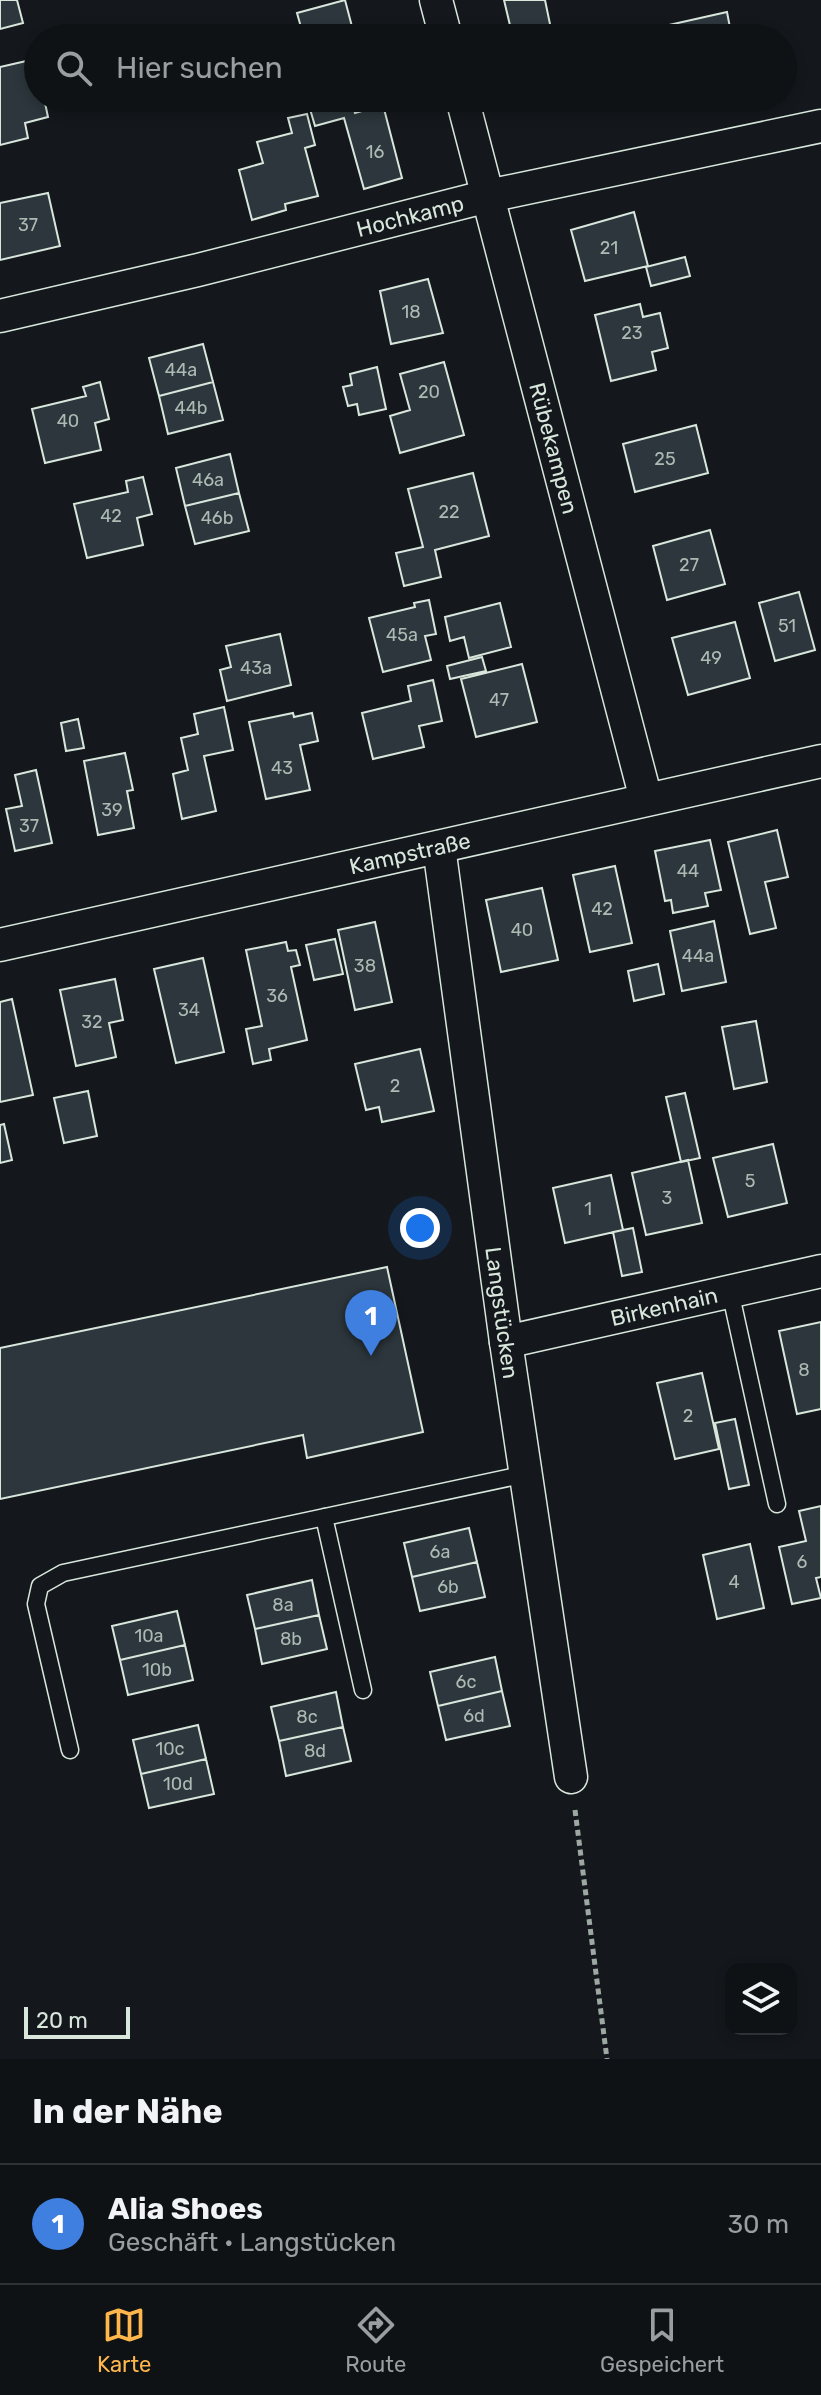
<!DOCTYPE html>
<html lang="de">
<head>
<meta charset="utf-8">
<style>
  body { margin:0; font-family:Rubik,sans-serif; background:#181b1e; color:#f1f3f6 }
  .controls { position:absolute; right:24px; bottom:24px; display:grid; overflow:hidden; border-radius:16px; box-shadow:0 4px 12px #0003 }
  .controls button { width:72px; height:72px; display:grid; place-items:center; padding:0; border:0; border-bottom:2px solid #2f3234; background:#0f1215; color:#f1f3f6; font:40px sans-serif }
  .scale { position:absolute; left:24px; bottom:20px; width:106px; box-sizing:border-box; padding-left:8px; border:4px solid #d8e6dc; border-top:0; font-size:22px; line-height:28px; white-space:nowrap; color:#d8e6dc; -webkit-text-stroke:6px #14181c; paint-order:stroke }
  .you { position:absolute; left:420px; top:1228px; width:28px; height:28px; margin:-20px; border:6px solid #fff; border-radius:50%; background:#1a73e8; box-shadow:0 0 0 12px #1a73e833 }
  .badge { display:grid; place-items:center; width:52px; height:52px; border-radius:50%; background:#ffb74d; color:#fff; font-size:26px; font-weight:700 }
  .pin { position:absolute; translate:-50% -66px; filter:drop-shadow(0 2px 4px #0008) }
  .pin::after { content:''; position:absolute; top:42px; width:28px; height:24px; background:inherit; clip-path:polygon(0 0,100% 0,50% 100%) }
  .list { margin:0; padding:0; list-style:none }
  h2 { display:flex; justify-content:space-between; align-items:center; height:104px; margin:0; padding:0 32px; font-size:34px }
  h2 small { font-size:26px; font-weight:400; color:#9b9ea0 }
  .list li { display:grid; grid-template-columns:52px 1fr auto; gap:24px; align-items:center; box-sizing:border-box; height:120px; padding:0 32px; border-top:2px solid #2f3234 }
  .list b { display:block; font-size:30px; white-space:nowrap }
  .list p { margin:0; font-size:26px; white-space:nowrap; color:#9b9ea0 }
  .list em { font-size:26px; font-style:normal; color:#9b9ea0 }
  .icon { flex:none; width:44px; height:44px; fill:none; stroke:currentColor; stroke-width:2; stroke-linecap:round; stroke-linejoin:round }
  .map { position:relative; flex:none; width:821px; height:2059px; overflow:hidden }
  .search { position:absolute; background:#0f1215; box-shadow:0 4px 12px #0003; left:24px; right:24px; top:24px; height:88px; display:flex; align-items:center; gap:20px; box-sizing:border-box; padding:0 28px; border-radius:44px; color:#9b9ea0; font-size:30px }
  .sheet { height:224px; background:#0f1215 }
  nav { display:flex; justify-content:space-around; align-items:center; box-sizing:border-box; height:112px; border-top:2px solid #2f3234; background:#0f1215; font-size:22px; color:#9b9ea0 }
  nav a { display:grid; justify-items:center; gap:4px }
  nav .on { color:#ffb74d }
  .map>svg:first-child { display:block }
  .building { fill:#2c363c; stroke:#d8e6dc; stroke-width:2 }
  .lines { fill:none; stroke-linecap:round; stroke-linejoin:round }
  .lane-casing { stroke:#d8e6dc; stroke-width:19 }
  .street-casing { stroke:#d8e6dc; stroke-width:35 }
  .path { stroke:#9da8a2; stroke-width:5; stroke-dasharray:6 4; stroke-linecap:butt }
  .lane { stroke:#14181c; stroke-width:16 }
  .street { stroke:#14181c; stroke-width:32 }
  .labels { text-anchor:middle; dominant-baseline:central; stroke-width:6; stroke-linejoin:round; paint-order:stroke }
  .number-label { font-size:18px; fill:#adbab4 }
  .street-label { font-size:22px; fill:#d8e6dc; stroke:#14181c }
</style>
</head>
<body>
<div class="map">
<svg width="821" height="2059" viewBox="0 0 821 2059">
  <rect width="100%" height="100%" fill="#14181c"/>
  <path class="building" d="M0,0H17L23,23L0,29Z
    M345,0L355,38H304L297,13Z
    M504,0H545L551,29L513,38Z
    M727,12L732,38H663L660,27Z
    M35,59L38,73V98H44L48,117L25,123L28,138L0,145V67Z
    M351,98L355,113L383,105L402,178L364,189L344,118L315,126L310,109Z
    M676,98H731V99L679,110Z
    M307,114L315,145L305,148L318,196L285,204L286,210L252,220L239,170L263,163L257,142L292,133L288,118Z
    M48,193L60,246L0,260V203Z
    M634,212L648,266L585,281L571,230Z
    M685,257L690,276L651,286L646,267Z
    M428,279L443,333L391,344L380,291Z
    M640,304L643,317L660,313L668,348L652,352L656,370L611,381L595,315Z
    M203,344L213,382L159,396L149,358Z
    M444,362L464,435L400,453L390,416L410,410L400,374Z
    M377,367L386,409L359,415L357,404L348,406L343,387L352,385L350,374Z
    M100,382L109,419L95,423L101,450L45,463L32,409L86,396L83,387Z
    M213,382L223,420L168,434L159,396Z
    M696,425L708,473L635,492L623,444Z
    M230,454L239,493L185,506L176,468Z
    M473,473L489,536L435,550L441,577L404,586L396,553L423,547L408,489Z
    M143,477L152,514L137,518L143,545L87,558L74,504L128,492L126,481Z
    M239,493L249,531L195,544L185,506Z
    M710,530L725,584L667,600L653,546Z
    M799,592L815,650L775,661L759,603Z
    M429,600L436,634L425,636L431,660L383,672L369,618L415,607L414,603Z
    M500,603L511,647L469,658L464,637L450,641L445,617Z
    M735,622L750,678L688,695L672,638Z
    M280,634L291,685L227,701L220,670L231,667L226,646Z
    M482,657L486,671L450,679L447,666Z
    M522,664L537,722L476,737L461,679Z
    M433,680L442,721L419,726L424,747L373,759L362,713L411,701L408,686Z
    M224,707L233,750L204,756L216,811L182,819L173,774L188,770L181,738L198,734L194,714Z
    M293,713L294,717L312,713L318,741L300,745L310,790L266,799L249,722Z
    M78,719L84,748L66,751L61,723Z
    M125,753L133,790L127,791L134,828L98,835L84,761Z
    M36,770L52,843L15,851L6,809L22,806L15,775Z
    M777,830L788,877L765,882L776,928L750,934L728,842Z
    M710,840L721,890L705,893L708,906L673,913L671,900L665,901L655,851Z
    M615,866L632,943L590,952L573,875Z
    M542,888L558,960L501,972L486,900Z
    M714,921L726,982L682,991L670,931Z
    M375,922L392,1002L355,1010L338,930Z
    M335,939L343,974L314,980L306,945Z
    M286,942L288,951L296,950L300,965L291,967L307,1040L269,1049L271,1060L253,1064L246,1029L262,1026L246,950Z
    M203,958L224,1052L176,1063L154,969Z
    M658,964L664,994L634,1001L628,971Z
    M115,979L123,1020L109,1023L116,1057L76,1066L60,990Z
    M12,999L33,1095L0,1102V1002Z
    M756,1021L767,1082L734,1089L722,1027Z
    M420,1049L434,1111L382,1122L379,1107L366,1110L355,1064Z
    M88,1091L97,1136L64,1143L54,1098Z
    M685,1093L700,1158L681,1162L666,1097Z
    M4,1124L12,1160L0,1163V1125Z
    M773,1144L787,1203L728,1217L713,1158Z
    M688,1160L702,1223L646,1235L632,1173Z
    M611,1175L623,1230L565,1243L553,1188Z
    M633,1228L642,1272L622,1276L613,1232Z
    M387,1267L423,1432L307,1458L303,1435L0,1499V1348Z
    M821,1322V1409L797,1414L779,1331Z
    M702,1373L719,1449L675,1459L657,1383Z
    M735,1419L749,1485L729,1489L715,1423Z
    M821,1506V1577L816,1578L821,1598L792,1604L779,1547L806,1541L799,1511Z
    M469,1528L477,1562L412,1577L404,1543Z
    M750,1544L764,1608L717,1619L703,1555Z
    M477,1562L485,1597L420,1611L412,1577Z
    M312,1580L319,1615L255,1629L247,1595Z
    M177,1611L185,1645L120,1660L112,1626Z
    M319,1615L327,1649L262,1664L255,1629Z
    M185,1645L193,1680L128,1695L120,1660Z
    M495,1657L502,1691L438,1706L430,1672Z
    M502,1691L510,1726L446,1740L438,1706Z
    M336,1692L343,1727L279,1741L271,1707Z
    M198,1725L206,1759L141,1774L133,1740Z
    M343,1727L351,1761L286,1776L279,1741Z
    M206,1759L214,1794L149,1808L141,1774Z"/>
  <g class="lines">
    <g class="lane-casing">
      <path id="lane" d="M730,1291L777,1504
        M324,1517L363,1690
        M70,1750L36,1604L40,1586L63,1573L526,1474"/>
    </g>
    <g class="street-casing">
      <g id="street">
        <path d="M436,0L446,38"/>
        <path id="s1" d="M462,98L646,799"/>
        <path id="s2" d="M0,316L198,270L488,196L821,126"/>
        <path id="s3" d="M439,847L506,1342L571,1777"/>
        <path id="s4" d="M0,945L821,761"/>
        <path id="s5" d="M506,1342L821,1271"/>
      </g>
    </g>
    <path class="path" d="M575,1810L607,2059"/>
    <use href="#lane" class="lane"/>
    <use href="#street" class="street"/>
  </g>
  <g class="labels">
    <g class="number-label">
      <text x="375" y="152">16</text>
      <text x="28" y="225">37</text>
      <text x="609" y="248">21</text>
      <text x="411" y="312">18</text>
      <text x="632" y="333">23</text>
      <text x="181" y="370">44a</text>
      <text x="429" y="392">20</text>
      <text x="191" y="408">44b</text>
      <text x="68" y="421">40</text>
      <text x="665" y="459">25</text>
      <text x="208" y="480">46a</text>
      <text x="449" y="512">22</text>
      <text x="111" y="516">42</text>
      <text x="217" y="518">46b</text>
      <text x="689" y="565">27</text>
      <text x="787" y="626">51</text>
      <text x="402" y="635">45a</text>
      <text x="711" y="658">49</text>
      <text x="256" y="668">43a</text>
      <text x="499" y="700">47</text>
      <text x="282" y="768">43</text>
      <text x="112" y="810">39</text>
      <text x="29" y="826">37</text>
      <text x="688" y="871">44</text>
      <text x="602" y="909">42</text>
      <text x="522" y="930">40</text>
      <text x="698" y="956">44a</text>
      <text x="365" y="966">38</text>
      <text x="277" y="996">36</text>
      <text x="189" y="1010">34</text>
      <text x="92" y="1022">32</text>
      <text x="395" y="1086">2</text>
      <text x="750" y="1181">5</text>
      <text x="667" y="1198">3</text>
      <text x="588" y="1209">1</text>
      <text x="804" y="1370">8</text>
      <text x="688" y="1416">2</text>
      <text x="440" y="1552">6a</text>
      <text x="802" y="1562">6</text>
      <text x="734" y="1582">4</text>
      <text x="448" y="1587">6b</text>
      <text x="283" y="1605">8a</text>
      <text x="149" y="1636">10a</text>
      <text x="291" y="1639">8b</text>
      <text x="157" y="1670">10b</text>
      <text x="466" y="1682">6c</text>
      <text x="474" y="1716">6d</text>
      <text x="307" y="1717">8c</text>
      <text x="170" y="1749">10c</text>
      <text x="315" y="1751">8d</text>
      <text x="178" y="1784">10d</text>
    </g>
    <g class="street-label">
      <text stroke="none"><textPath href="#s2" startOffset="422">Hochkamp</textPath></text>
      <text stroke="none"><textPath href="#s1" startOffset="362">Rübekampen</textPath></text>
      <text stroke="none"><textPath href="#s4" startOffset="420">Kampstraße</textPath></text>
      <text stroke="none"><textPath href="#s5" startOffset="162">Birkenhain</textPath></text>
      <text stroke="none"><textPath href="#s3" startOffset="470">Langstücken</textPath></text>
    </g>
  </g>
</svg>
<div class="controls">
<button><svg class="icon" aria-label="layers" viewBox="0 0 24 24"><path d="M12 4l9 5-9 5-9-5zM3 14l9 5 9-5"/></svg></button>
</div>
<div class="scale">20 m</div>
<div class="you"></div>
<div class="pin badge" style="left:371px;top:1356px;background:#3f7fe0">1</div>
<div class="search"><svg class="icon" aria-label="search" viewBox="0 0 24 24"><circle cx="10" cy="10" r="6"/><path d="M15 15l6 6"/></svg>Hier suchen</div>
</div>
<section class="sheet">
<h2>In der Nähe<small></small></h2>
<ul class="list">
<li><span class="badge" style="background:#3f7fe0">1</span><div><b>Alia Shoes</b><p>Geschäft · Langstücken</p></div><em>30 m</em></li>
</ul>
</section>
<nav>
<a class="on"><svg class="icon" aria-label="map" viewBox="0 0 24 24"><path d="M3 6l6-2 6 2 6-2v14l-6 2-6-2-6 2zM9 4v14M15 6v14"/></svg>Karte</a>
<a><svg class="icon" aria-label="directions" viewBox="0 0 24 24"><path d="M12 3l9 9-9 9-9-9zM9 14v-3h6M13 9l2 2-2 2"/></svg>Route</a>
<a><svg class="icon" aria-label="saved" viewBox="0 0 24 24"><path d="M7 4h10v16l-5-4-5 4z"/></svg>Gespeichert</a>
</nav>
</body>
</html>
